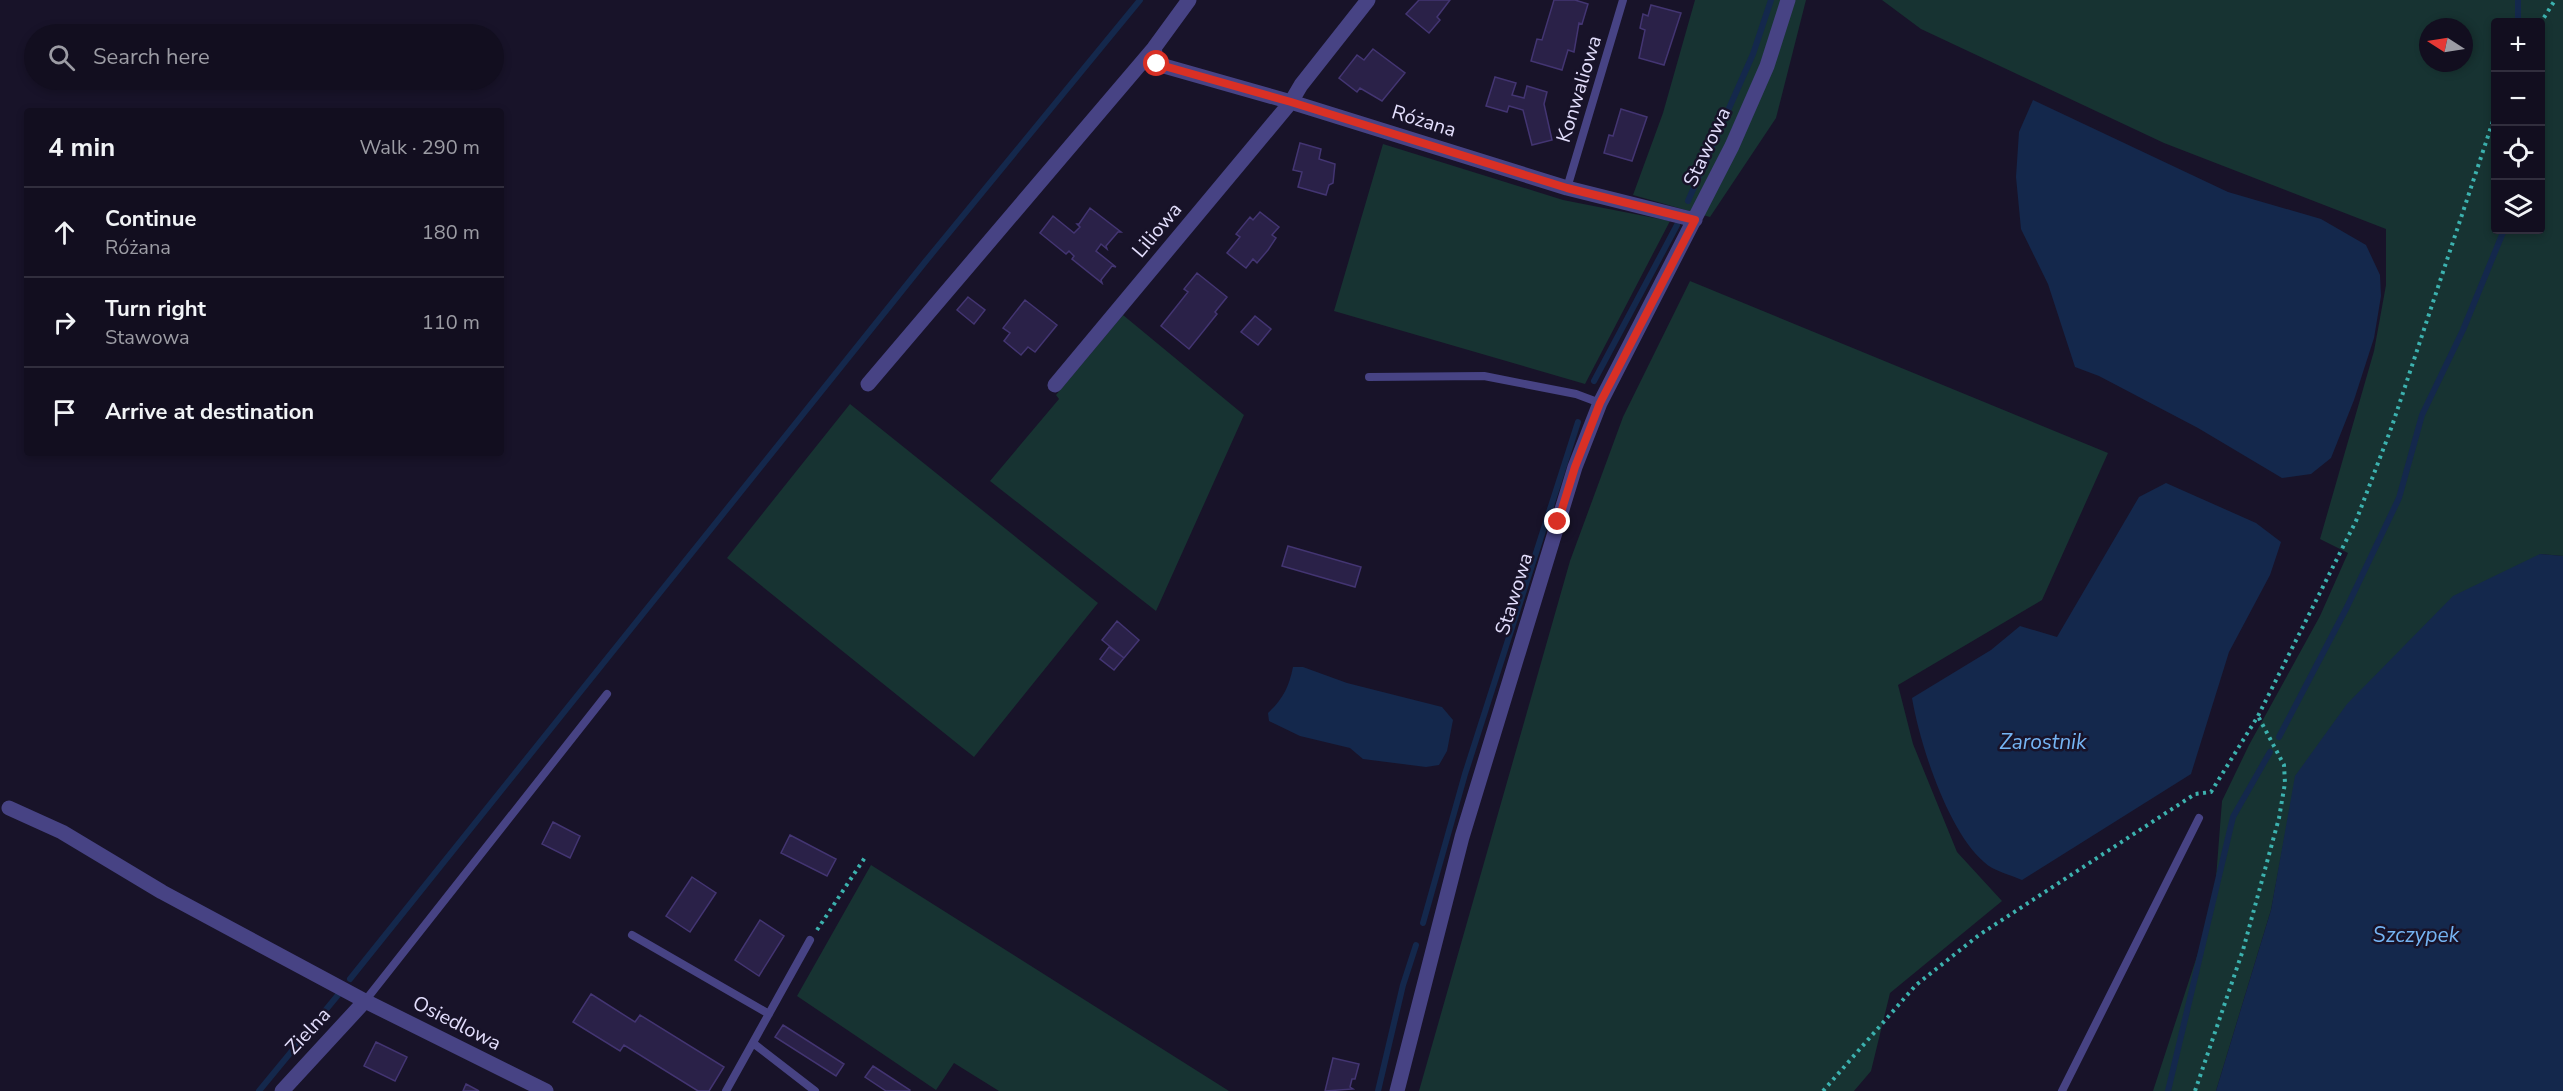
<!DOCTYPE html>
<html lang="en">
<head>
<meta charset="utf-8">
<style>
  body { margin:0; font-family:"Nunito Sans",sans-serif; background:#1b1728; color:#f1f3f6 }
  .controls { position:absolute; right:18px; top:18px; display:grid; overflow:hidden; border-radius:6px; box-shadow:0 3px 9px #0003 }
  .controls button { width:54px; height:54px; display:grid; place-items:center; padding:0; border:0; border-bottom:2px solid #312e3d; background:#120e1f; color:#f1f3f6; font:30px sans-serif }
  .compass { position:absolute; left:2419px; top:18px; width:54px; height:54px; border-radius:50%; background:#120e1f; box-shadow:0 3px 9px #0003; rotate:282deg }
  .stop { position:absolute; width:18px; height:18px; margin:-14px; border:4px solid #d93025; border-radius:50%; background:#fff }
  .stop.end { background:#d93025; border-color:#fff; box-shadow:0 2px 6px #0008 }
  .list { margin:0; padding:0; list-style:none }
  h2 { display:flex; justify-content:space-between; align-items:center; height:78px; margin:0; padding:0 24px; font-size:26px }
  h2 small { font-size:20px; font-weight:400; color:#9c9ca4 }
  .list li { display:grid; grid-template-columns:39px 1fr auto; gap:18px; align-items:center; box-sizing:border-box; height:90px; padding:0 24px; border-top:2px solid #312e3d }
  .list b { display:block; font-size:22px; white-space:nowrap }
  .list p { margin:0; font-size:20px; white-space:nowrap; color:#9c9ca4 }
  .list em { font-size:20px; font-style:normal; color:#9c9ca4 }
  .icon { flex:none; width:33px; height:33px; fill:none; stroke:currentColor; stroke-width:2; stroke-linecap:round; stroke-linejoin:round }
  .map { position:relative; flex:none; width:2563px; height:1091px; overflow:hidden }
  .search { position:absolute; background:#120e1f; box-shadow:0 3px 9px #0003; left:24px; top:24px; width:480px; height:66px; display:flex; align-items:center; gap:15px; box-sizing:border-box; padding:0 21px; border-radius:33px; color:#9c9ca4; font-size:22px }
  .panel { position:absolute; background:#120e1f; box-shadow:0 3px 9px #0003; left:24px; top:108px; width:480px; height:348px; border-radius:6px }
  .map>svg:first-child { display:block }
  .green { fill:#173332; fill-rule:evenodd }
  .water { fill:#14284c }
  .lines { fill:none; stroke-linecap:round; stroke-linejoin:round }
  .stream { stroke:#14284c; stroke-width:6 }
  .building { fill:#2a2148; stroke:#433572; stroke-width:1.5 }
  .path { stroke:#3cb2af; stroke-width:4; stroke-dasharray:3 4.5; stroke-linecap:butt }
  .lane { stroke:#474384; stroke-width:8 }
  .street { stroke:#474384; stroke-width:15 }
  .route { stroke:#d93025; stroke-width:8 }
  .labels { text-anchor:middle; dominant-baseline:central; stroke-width:5; stroke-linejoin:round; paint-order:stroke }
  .street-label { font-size:20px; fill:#e3defc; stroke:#181329 }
  .water-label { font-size:21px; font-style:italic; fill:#75b4f3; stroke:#181329 }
</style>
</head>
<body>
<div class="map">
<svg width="2563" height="1091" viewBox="0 0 2563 1091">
  <rect width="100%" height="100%" fill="#181329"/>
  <path class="green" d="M1695,0H1806L1776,118L1710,217L1633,195L1663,113Z
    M1882,0H2563V556L2540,554L2296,776L2271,910L2216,1091H2153L2214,904L2222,801L2249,745L2320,616L2348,553L2320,539L2374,351L2386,285V229L2164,143L1921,29ZM2496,22H2540V230H2496ZM2428,27H2464V63H2428Z
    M1383,144L1563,200L1670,221L1585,384L1334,311Z
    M1690,281L2108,453L2042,600L1898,685L1913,744L1957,852L2002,901L1890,993L1871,1071L1854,1091H1419L1570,561L1623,417Z
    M1123,315L1244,415L1156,611L990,481L1059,399L1056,395Z
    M850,404L1098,603L974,757L727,558Z
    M871,865L1229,1091H999L954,1063L936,1090L797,996Z"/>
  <path class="water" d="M2033,100L2228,192L2321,219L2366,245L2380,275L2381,296L2374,338L2354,400L2331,458L2311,474L2282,478L2198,428L2099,376L2075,367L2048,284L2021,229L2016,177L2019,132Z
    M2166,483L2256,523L2281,542L2270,575L2229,652L2191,774L2022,880C2011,875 1993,871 1984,862C1948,831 1920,745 1912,698L1991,650L2020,626L2057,637L2139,497Z
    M2540,554L2563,556V1091H2216L2271,910L2295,776L2347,704L2453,596Z
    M1293,667H1303L1347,683L1442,707L1453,720L1447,751L1439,765L1426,767L1363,759L1350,748L1300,736L1269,721L1268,713C1283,699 1289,687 1293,667Z"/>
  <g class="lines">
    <path class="stream" d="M2518,22V0
      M1688,201L1753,54L1771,0
      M1594,381L1677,225
      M2279,737L2346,609L2399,498L2422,415L2463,330L2504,230
      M1423,923L1465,774L1578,422
      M350,979L925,262L1140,0
      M259,1091L338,995
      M1378,1091L1403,985L1416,945
      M2168,1091L2233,817L2270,752"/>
  </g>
  <path class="building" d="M1419,0H1450L1437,17L1440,20L1429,33L1406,14Z
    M1554,0H1575L1588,4L1582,24L1579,23L1574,52L1568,50L1562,70L1531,61L1537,39L1542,40Z
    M1651,5L1681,13L1664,65L1639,58L1645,30L1640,28L1643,14L1648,16Z
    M1373,49L1405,73L1382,101L1360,88L1357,92L1339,78L1357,55L1364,60Z
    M1495,77L1516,83L1512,95L1524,98L1527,86L1547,92L1544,104L1552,140L1532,145L1523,110L1509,106L1507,112L1486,106Z
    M1621,109L1647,117L1632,161L1604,153L1609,135L1613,136Z
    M1300,143L1321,149L1319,159L1335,164L1333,183L1329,185L1326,195L1298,187L1302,172L1293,170Z
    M1090,208L1121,232H1118L1106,246L1107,249L1101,244L1096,251L1116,267L1112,266L1101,280L1102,283L1072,259L1074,256L1069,251L1066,254L1040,233L1053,216L1074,233L1080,227L1077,224H1079Z
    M1260,212L1279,227L1272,235L1276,238L1268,250L1257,263L1253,259L1246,268L1227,253L1240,237L1236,234L1250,217L1253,220Z
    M1197,273L1227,297L1215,312L1217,314L1189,349L1161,326L1188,292L1184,289Z
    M968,297L985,310L974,324L957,310Z
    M1025,300L1057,325L1035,352L1028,347L1021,355L1004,341L1010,333L1003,328Z
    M1255,316L1271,329L1258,345L1241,332Z
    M1288,546L1361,567L1355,587L1282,566Z
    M1117,621L1139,640L1124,658L1102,640Z
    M1109,647L1124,658L1114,670L1100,659Z
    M553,822L580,836L570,858L542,844Z
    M790,835L836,859L827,876L781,853Z
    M692,877L716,893L690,932L666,916Z
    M760,920L784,936L759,976L735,960Z
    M591,994L635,1022L640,1015L724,1067L709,1091H698L624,1045L620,1051L573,1022Z
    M783,1025L844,1064L836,1076L775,1037Z
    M376,1042L407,1057L395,1081L364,1066Z
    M1333,1058L1359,1064L1355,1079H1352L1350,1087L1353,1089L1325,1091Z
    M873,1066L910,1090L909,1091H886L865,1077Z
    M466,1084L479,1091H463Z"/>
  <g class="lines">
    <path class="path" d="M2540,24L2555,0
      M817,930L866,856
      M1823,1091L1916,985L1979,935L2195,794L2211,792L2258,716L2356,521L2392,426L2496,112
      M2195,1091L2243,950L2279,818L2285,783L2284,765L2258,716"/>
    <path class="lane" d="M1567,188L1623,0
      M1369,377L1484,376L1576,394L1600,403
      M632,935L769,1014
      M365,1001L607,694
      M753,1043L815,1091
      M726,1091L810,940
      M2062,1091L2199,818"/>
    <path class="street" d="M1154,48L1157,64L1291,102L1567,188L1695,220
      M868,384L1154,48L1189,0
      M1055,385L1291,102L1301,85L1368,0
      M9,808L62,832L162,892L365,1001L546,1091
      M282,1091L365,1001
      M1397,1091L1462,837L1575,467L1600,403L1732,146L1767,66L1788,0"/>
  </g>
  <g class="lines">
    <path class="route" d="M1157,64L1291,102L1567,188L1695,220L1600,403L1575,467L1558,522"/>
  </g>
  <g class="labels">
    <g class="street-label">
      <text transform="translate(1579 89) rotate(-73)">Konwaliowa</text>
      <text transform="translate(1424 121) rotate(17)">Różana</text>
      <text transform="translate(1707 147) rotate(-65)">Stawowa</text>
      <text transform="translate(1157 230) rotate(-50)">Liliowa</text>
      <text transform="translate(1514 594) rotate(-73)">Stawowa</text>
      <text transform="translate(457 1023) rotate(27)">Osiedlowa</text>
      <text transform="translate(308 1031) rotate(-47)">Zielna</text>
    </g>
    <g class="water-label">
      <text x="2043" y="742">Zarostnik</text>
      <text x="2416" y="935">Szczypek</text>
    </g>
  </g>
</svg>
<div class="controls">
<button>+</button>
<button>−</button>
<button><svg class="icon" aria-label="locate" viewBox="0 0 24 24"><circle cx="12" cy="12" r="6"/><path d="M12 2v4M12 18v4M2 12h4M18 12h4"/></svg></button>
<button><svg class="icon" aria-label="layers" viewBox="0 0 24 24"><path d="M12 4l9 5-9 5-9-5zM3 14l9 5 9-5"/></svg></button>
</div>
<svg class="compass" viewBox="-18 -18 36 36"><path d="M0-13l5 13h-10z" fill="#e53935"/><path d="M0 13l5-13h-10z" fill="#9c9ca4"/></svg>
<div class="stop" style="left:1157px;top:64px"></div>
<div class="stop end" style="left:1558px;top:522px"></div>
<div class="search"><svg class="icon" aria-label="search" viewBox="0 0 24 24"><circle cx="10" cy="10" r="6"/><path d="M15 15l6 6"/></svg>Search here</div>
<section class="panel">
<h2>4 min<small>Walk · 290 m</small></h2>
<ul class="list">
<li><svg class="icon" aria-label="ahead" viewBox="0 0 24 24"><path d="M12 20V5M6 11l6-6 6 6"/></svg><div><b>Continue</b><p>Różana</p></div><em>180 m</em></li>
<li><svg class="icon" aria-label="right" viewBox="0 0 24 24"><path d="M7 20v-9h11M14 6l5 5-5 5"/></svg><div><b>Turn right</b><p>Stawowa</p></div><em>110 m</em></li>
<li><svg class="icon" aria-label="arrive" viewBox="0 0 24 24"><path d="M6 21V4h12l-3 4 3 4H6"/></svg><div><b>Arrive at destination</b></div></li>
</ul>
</section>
</div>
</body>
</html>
